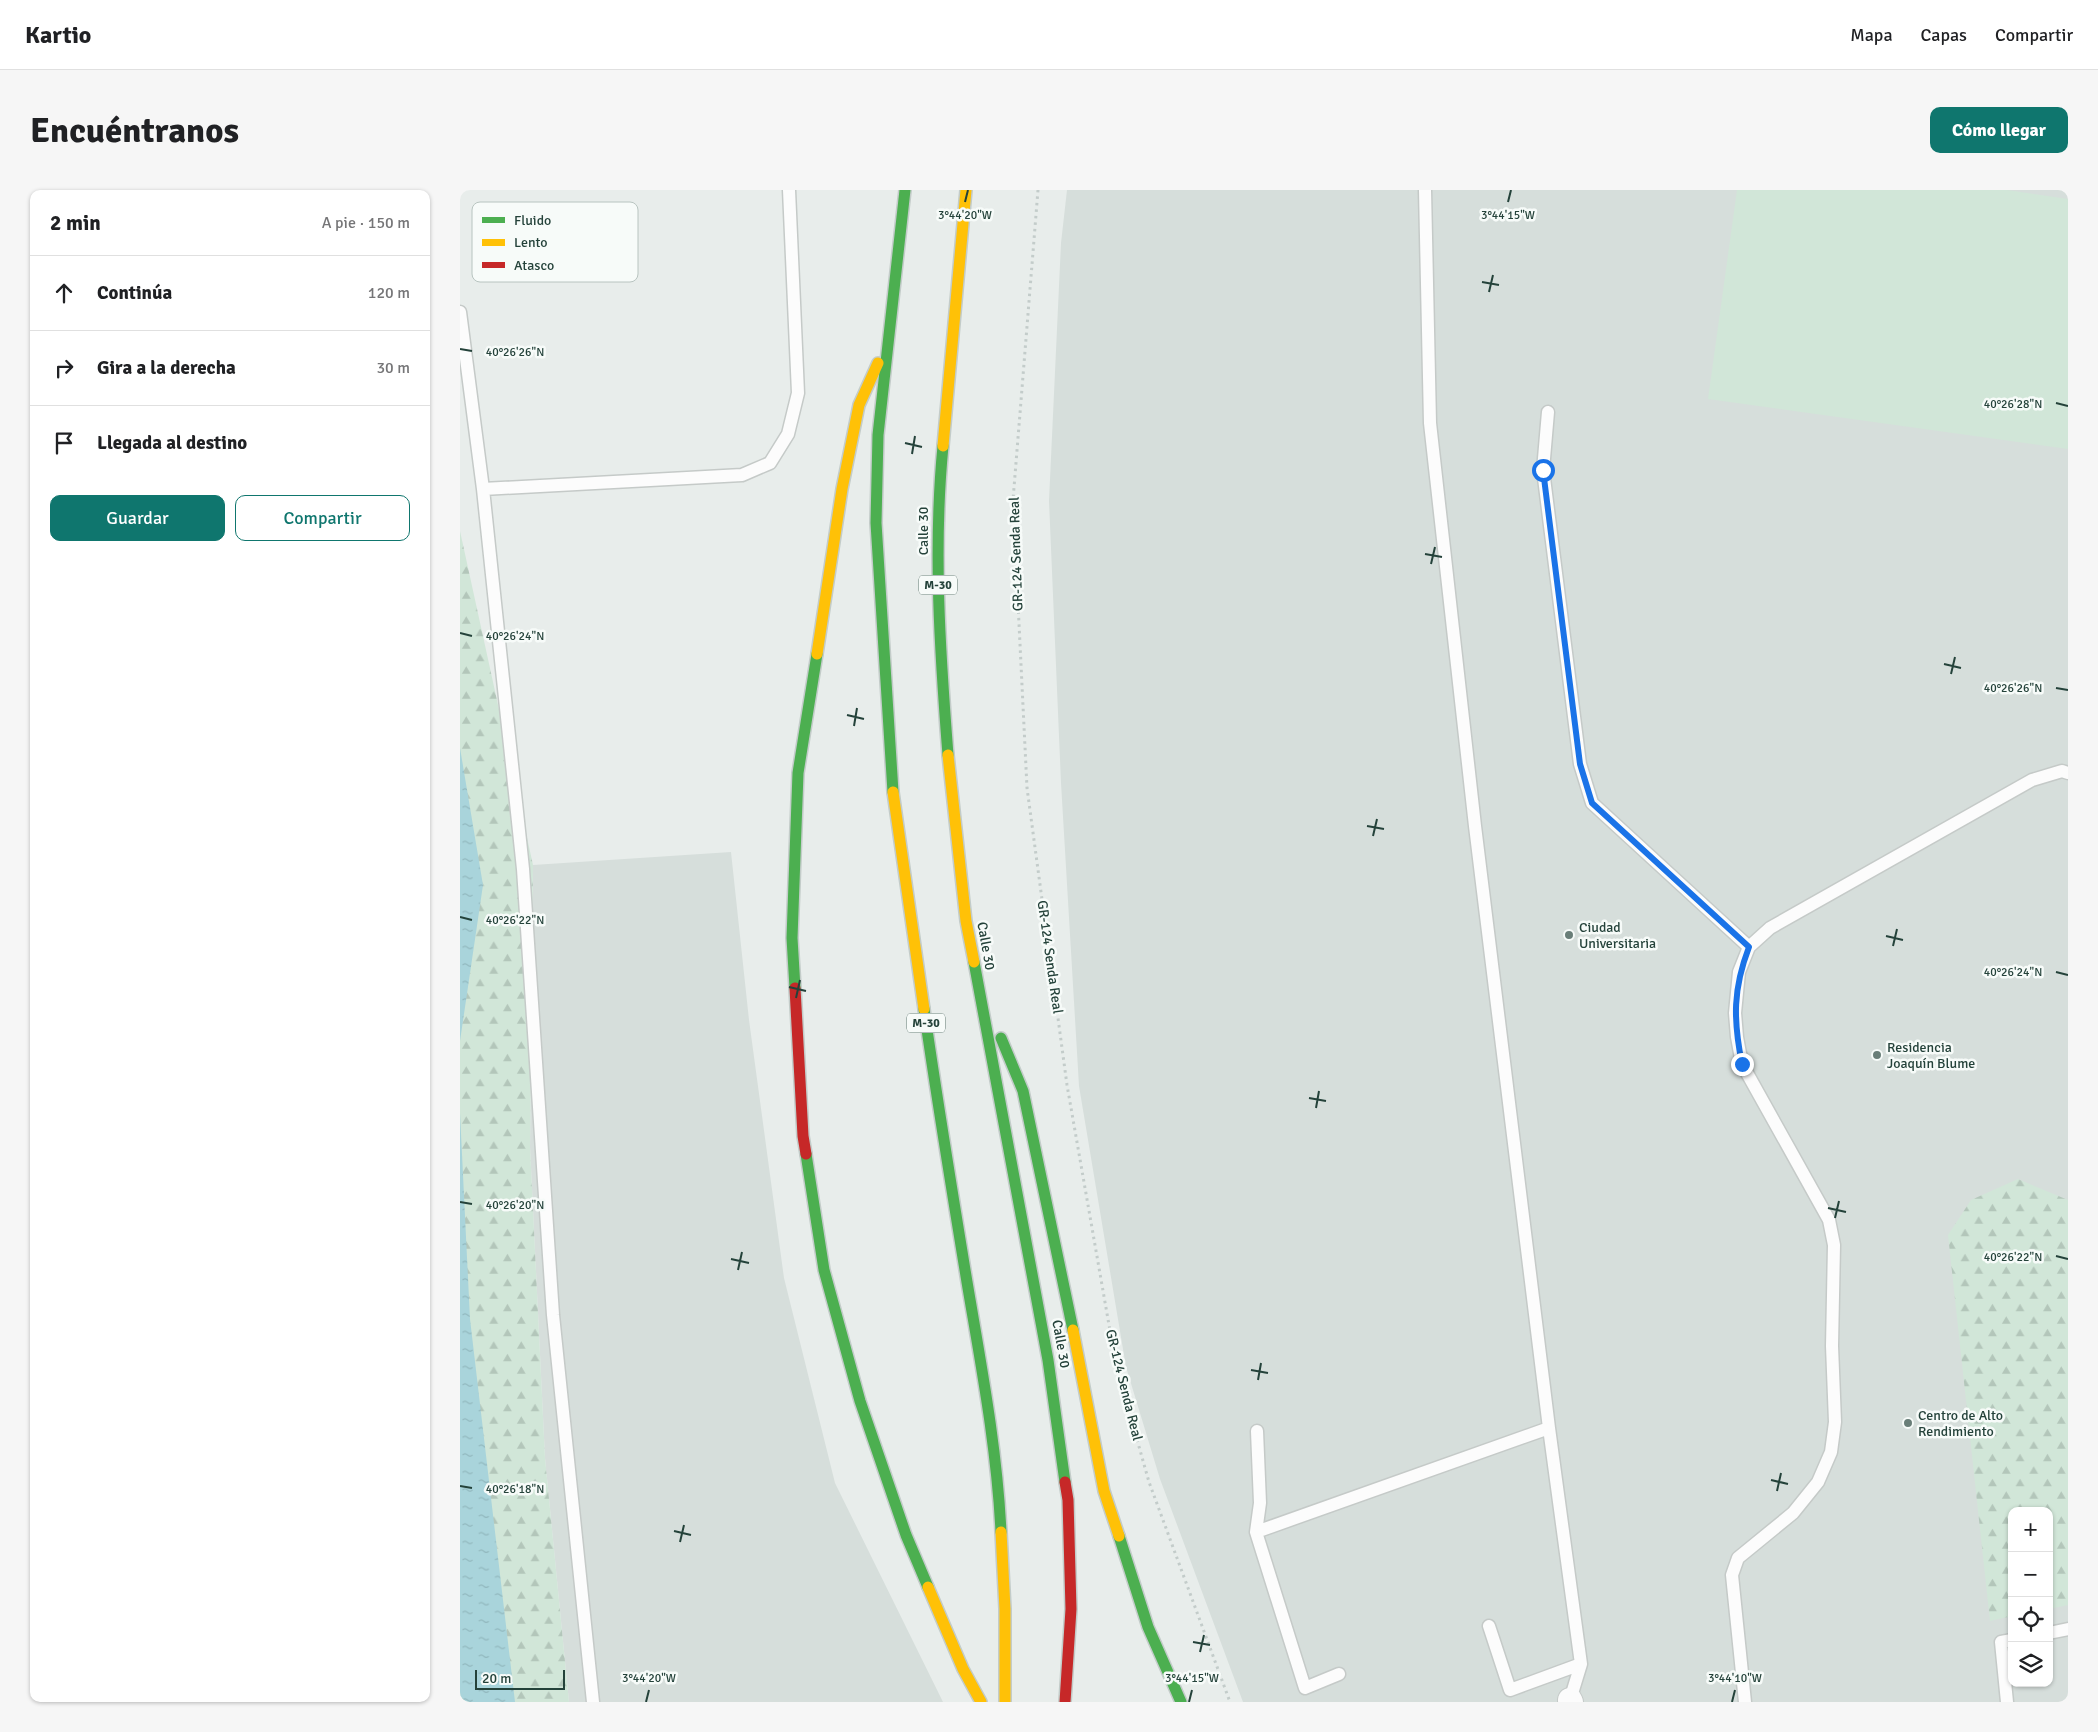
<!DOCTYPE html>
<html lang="es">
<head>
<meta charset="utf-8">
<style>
  body { margin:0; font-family:Signika,sans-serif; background:#f6f6f6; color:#202124 }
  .controls { position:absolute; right:15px; bottom:15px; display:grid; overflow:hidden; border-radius:10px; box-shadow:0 1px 4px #0004 }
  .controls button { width:45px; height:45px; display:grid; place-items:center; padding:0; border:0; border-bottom:1px solid #e0e0e0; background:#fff; color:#202124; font:25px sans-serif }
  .scale { position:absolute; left:15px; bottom:12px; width:90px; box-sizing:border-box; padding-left:5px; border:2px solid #24423a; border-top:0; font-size:14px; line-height:18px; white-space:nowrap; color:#24423a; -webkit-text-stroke:4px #f7fbf9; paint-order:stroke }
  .stop { position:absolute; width:15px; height:15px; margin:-11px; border:4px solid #1a73e8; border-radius:50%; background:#fff }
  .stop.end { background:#1a73e8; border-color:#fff; box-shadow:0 1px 5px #0008 }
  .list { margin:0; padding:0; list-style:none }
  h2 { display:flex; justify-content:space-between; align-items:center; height:65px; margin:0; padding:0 20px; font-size:21px }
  h2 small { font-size:16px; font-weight:400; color:#757577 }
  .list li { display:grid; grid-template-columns:32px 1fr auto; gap:15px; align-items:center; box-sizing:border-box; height:75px; padding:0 20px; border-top:1px solid #e0e0e0 }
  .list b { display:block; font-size:19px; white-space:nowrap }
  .list em { font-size:16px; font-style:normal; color:#757577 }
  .actions { display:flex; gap:10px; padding:15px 20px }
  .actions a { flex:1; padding:11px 0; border:1px solid #0f766e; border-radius:10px; text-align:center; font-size:18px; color:#0f766e }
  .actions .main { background:#0f766e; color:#fff }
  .icon { flex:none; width:28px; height:28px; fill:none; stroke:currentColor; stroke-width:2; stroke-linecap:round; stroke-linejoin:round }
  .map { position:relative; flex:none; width:1608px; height:1512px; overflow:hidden; border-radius:10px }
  header { display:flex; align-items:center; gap:30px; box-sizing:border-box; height:70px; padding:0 25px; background:#fff; border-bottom:1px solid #e0e0e0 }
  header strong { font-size:24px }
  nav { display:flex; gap:28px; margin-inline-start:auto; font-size:18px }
  .intro { display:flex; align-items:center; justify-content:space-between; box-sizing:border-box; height:120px; padding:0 30px }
  h1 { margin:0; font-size:35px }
  .button { padding:12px 22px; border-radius:10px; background:#0f766e; color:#fff; font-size:18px; font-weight:700 }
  main { display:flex; gap:30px; padding:0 30px }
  aside { flex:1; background:#fff; border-radius:10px; box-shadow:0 1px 4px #0004 }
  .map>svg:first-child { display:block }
  .built { fill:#d6dedb; fill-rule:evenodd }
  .forest { fill:url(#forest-firs) }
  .park { fill:#d1e6d8 }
  .water { fill:url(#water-ripples) }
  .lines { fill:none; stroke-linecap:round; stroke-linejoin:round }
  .lane-casing { stroke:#c5cac8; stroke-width:15 }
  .street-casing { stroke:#c5cac8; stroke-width:26 }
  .fast-casing { stroke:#c3ccc9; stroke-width:14 }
  .slow-casing { stroke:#c3ccc9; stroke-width:14 }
  .jam-casing { stroke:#c3ccc9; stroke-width:14 }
  .path { stroke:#c3ccca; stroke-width:3; stroke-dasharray:2.5 4; stroke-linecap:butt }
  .lane { stroke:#fcfcfc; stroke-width:12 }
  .street { stroke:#fcfcfc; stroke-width:24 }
  .fast { stroke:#4caf50; stroke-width:11 }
  .slow { stroke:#ffc107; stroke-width:11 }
  .jam { stroke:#c62828; stroke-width:11 }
  .route { stroke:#1a73e8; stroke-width:6 }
  .ticks { fill:none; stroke:#24423a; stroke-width:2 }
  .poi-dot { fill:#697e78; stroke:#f7fbf9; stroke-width:2 }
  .labels { text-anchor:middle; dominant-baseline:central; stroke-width:5; stroke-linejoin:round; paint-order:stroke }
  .shield { fill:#f7fbf9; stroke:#637a73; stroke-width:1 }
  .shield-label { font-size:12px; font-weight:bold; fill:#24423a }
  .street-label { font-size:14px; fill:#24423a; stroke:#f7fbf9 }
  .poi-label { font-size:14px; fill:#24423a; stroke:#f7fbf9; text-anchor:start }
  .key { fill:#f7fbf9; stroke:#b8c4c0; stroke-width:1 }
  .key-label { font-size:14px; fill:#24423a }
  .ticks-label { font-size:12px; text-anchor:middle; fill:#24423a; stroke:#f7fbf9; stroke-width:5; stroke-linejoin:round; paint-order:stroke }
</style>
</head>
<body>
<header>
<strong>Kartio</strong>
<nav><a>Mapa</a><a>Capas</a><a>Compartir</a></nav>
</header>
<div class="intro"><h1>Encuéntranos</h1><a class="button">Cómo llegar</a></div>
<main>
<aside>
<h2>2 min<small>A pie · 150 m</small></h2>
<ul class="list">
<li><svg class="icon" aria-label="ahead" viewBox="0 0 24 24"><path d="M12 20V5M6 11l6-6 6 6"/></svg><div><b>Continúa</b></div><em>120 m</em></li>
<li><svg class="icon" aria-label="right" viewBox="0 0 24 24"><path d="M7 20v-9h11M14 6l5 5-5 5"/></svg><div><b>Gira a la derecha</b></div><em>30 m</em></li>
<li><svg class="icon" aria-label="arrive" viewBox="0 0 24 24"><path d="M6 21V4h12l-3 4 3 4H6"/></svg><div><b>Llegada al destino</b></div></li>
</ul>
<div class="actions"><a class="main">Guardar</a><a>Compartir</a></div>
</aside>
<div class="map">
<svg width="1608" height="1512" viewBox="0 0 1608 1512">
  <defs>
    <pattern id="forest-firs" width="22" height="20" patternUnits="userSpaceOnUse" patternTransform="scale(1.25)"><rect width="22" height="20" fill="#d1e6d8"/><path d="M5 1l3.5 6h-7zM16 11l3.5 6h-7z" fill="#b3c6ba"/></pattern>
    <pattern id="water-ripples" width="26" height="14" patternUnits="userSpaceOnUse" patternTransform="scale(1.25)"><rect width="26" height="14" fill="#a9d4db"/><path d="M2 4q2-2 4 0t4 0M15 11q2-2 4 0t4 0" fill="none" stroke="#91b7bd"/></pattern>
  </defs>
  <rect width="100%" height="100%" fill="#e8edeb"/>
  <path class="built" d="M607,0H1608V1512H783L700,1289L666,1177L619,896L601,593L589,311L601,53ZM1552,1321H1589V1493H1552Z
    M271,662L289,830L324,1088L375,1293L483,1512H109L85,1268L70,957L73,675Z"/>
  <path class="forest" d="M0,341L73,675L70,957L85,1268L109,1512H0Z
    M1558,989L1608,1010V1415L1589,1419V1321H1552V1426L1530,1431L1488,1045L1511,1010Z"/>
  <path class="park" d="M1277,0H1547L1608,9V259L1248,209Z"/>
  <path class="water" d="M0,558L23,695L0,851Z
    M0,923L10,1129L55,1512H0Z"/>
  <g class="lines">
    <g class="lane-casing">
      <path id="lane" d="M965,0L970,233L1015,636L1089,1238L1121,1474L1110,1510
        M0,122L23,299L63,679L93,1125L133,1512
        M1088,222L1083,280L1120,574L1132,613L1289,757
        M23,299L282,285L310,273L328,244L338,203L329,0
        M797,1241L800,1313L796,1342L845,1498L879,1484
        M796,1342L1089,1238
        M1029,1436L1050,1500L1121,1474
        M1589,1443L1608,1439
        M1285,1512L1272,1385L1278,1368L1333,1323L1358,1292L1371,1262L1375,1232L1372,1156L1374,1055L1369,1030L1282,874L1277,847L1275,823L1279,782L1289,757L1310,738L1572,590L1602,581L1608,583
        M1547,1512L1541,1452L1552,1450"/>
    </g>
    <g class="street-casing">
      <path id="street" d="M1110,1510L1111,1512"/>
    </g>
    <g class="fast-casing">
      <path id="fast" d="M483,256C473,359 480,462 488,565
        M433,602L416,333L418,245L445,0
        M514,772L588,1170L605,1292
        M335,798L332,748L338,583L357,464
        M464,819C477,910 492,1001 507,1092C521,1175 537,1258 541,1342
        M541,848L563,901L613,1140
        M346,964L364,1080L400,1211L446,1345L468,1397
        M659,1346L688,1437L721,1512"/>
    </g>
    <g class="slow-casing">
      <path id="slow" d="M483,256L506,0
        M357,464L382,299L399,215L418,173
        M488,565L506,731L514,772
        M433,602L464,819
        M613,1140L644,1301L659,1346
        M541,1342L545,1419V1512
        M468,1397L503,1479L521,1512"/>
    </g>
    <g class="jam-casing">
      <path id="jam" d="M335,798L343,946L346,964
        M605,1512L611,1419L608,1310L605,1292"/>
    </g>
    <path class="path" d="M578,0L553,310L567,598L607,895L656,1175L689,1292L770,1512"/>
    <use href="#lane" class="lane"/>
    <use href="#street" class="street"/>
    <use href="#fast" class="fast"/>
    <use href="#slow" class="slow"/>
    <use href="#jam" class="jam"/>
  </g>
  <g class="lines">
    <path class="route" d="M1083,280L1120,574L1132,613L1289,757C1273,799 1273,829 1282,874"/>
  </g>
  <path class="ticks" d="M505,12L508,0M1048,12L1051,0M1022,92L1039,95M1029,102L1033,85M0,159L12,161M1596,213L1608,216M445,253L462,257M452,264L455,246M965,364L982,367M971,374L975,357M0,443L12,446M1484,474L1501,478M1491,484L1495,467M1596,498L1608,500M387,525L404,529M394,536L397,518M907,636L924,639M913,646L917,629M0,727L12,730M1426,746L1443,750M1433,756L1437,739M1596,782L1608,785M329,797L346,801M336,808L340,790M849,908L866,911M856,918L859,901M0,1012L12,1014M1368,1018L1386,1022M1375,1028L1379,1011M1596,1066L1608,1069M271,1069L289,1073M278,1080L282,1062M791,1180L808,1183M798,1190L801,1173M1311,1290L1328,1294M0,1296L12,1298M1317,1301L1321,1283M214,1341L231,1345M220,1352L224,1335M733,1452L750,1455M740,1462L744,1445M186,1512L189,1500M729,1512L732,1500M1272,1512L1275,1500"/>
  <g class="poi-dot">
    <circle cx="1109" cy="745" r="5"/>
    <circle cx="1417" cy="865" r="5"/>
    <circle cx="1448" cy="1233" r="5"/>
  </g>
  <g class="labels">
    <g class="shield">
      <rect x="459" y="385.5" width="38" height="19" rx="4"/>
      <rect x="447" y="823.5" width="38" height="19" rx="4"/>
    </g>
    <g class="shield-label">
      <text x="478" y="395">M-30</text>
      <text x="466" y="833">M-30</text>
    </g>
    <g class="street-label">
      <text transform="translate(463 341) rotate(-90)">Calle 30</text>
      <text transform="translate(556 364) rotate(-92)">GR-124 Senda Real</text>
      <text transform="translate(526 756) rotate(80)">Calle 30</text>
      <text transform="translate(590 767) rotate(82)">GR-124 Senda Real</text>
      <text transform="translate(601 1154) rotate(80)">Calle 30</text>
      <text transform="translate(664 1195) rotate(76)">GR-124 Senda Real</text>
    </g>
    <g class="poi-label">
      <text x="1119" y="737">Ciudad<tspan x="1119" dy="16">Universitaria</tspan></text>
      <text x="1427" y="857">Residencia<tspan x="1427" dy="16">Joaquín Blume</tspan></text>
      <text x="1458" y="1225">Centro de Alto<tspan x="1458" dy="16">Rendimiento</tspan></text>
    </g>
  </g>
  <rect x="12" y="12" width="166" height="80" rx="8" class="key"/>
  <rect x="22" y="27" width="23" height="6" fill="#4caf50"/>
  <rect x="22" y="49" width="23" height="7" fill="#ffc107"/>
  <rect x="22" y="72" width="23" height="6" fill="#c62828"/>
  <g class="key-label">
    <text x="54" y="35">Fluido</text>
    <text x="54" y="57">Lento</text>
    <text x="54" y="80">Atasco</text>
  </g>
  <g class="ticks-label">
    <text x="505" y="29">3°44'20"W</text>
    <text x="1048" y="29">3°44'15"W</text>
    <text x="55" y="166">40°26'26"N</text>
    <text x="1553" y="218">40°26'28"N</text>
    <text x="55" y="450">40°26'24"N</text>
    <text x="1553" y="502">40°26'26"N</text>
    <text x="55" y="734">40°26'22"N</text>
    <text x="1553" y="786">40°26'24"N</text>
    <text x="55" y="1019">40°26'20"N</text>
    <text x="1553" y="1071">40°26'22"N</text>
    <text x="55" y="1303">40°26'18"N</text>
    <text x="189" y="1492">3°44'20"W</text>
    <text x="732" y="1492">3°44'15"W</text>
    <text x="1275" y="1492">3°44'10"W</text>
  </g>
</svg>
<div class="controls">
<button>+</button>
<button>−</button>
<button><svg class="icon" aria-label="locate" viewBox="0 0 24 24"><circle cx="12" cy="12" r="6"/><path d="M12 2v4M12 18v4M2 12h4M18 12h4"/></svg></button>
<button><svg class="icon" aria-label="layers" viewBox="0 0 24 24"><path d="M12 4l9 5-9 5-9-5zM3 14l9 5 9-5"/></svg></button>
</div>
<div class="scale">20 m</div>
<div class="stop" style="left:1083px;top:280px"></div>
<div class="stop end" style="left:1282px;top:874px"></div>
</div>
</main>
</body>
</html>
